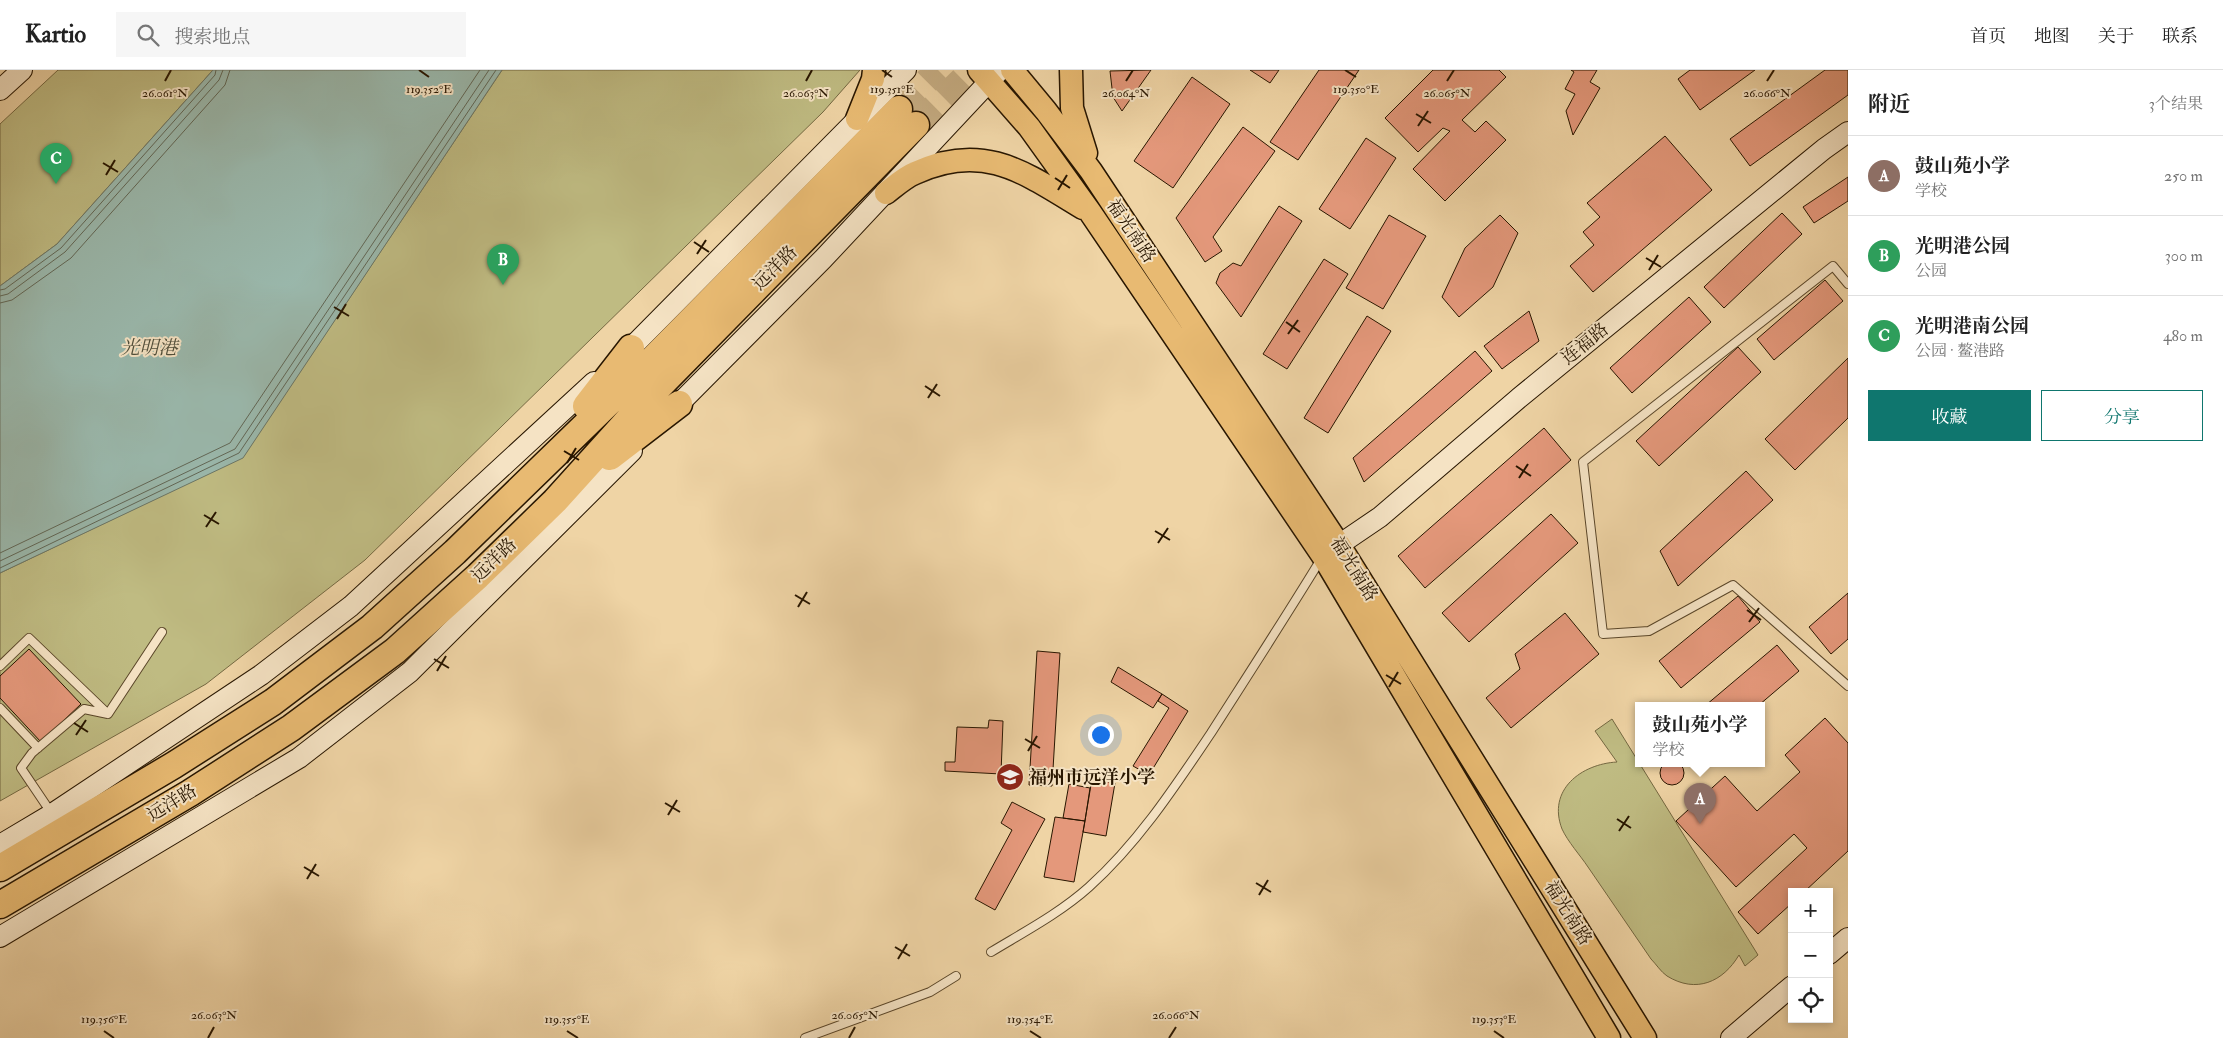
<!DOCTYPE html>
<html lang="zh">
<head>
<meta charset="utf-8">
<style>
  body { margin:0; font-family:"IM FELL Double Pica","Noto Serif SC",serif; background:#f6f6f6; color:#222 }
  .controls { position:absolute; right:15px; bottom:15px; display:grid; overflow:hidden; border-radius:0px; box-shadow:0 2px 8px #0003 }
  .controls button { width:45px; height:45px; display:grid; place-items:center; padding:0; border:0; border-bottom:1px solid #e0e0e0; background:#fff; color:#222; font:25px sans-serif }
  .you { position:absolute; left:1100px; top:664px; width:18px; height:18px; margin:-12px; border:4px solid #fff; border-radius:50%; background:#1a73e8; box-shadow:0 0 0 8px #1a73e833 }
  .badge { display:grid; place-items:center; width:32px; height:32px; border-radius:50%; background:#0f766e; color:#fff; font-size:16px; font-weight:700 }
  .pin { position:absolute; translate:-50% -41px; filter:drop-shadow(0 1px 2px #0008) }
  .pin::after { content:''; position:absolute; top:26px; width:18px; height:15px; background:inherit; clip-path:polygon(0 0,100% 0,50% 100%) }
  .popup { position:absolute; left:1635px; top:632px; width:130px; height:65px; box-sizing:border-box; display:grid; place-content:center; border-radius:0px; background:#fff; filter:drop-shadow(0 1px 4px #0005); font-size:16px; white-space:nowrap; color:#767676 }
  .popup b { font-size:19px; color:#222 }
  .popup::after { content:''; position:absolute; left:50%; top:100%; margin-left:-10px; border:10px solid transparent; border-top-color:#fff }
  .list { margin:0; padding:0; list-style:none }
  h2 { display:flex; justify-content:space-between; align-items:center; height:65px; margin:0; padding:0 20px; font-size:21px }
  h2 small { font-size:16px; font-weight:400; color:#767676 }
  .list li { display:grid; grid-template-columns:32px 1fr auto; gap:15px; align-items:center; box-sizing:border-box; height:80px; padding:0 20px; border-top:1px solid #e0e0e0 }
  .list b { display:block; font-size:19px; white-space:nowrap }
  .list p { margin:0; font-size:16px; white-space:nowrap; color:#767676 }
  .list em { font-size:16px; font-style:normal; color:#767676 }
  .actions { display:flex; gap:10px; padding:15px 20px }
  .actions a { flex:1; padding:11px 0; border:1px solid #0f766e; border-radius:0px; text-align:center; font-size:18px; color:#0f766e }
  .actions .main { background:#0f766e; color:#fff }
  .icon { flex:none; width:28px; height:28px; fill:none; stroke:currentColor; stroke-width:2; stroke-linecap:round; stroke-linejoin:round }
  .map { position:relative; flex:none; width:1848px; height:968px; overflow:hidden }
  header { display:flex; align-items:center; gap:30px; box-sizing:border-box; height:70px; padding:0 25px; background:#fff; border-bottom:1px solid #e0e0e0 }
  header strong { font-size:24px }
  nav { display:flex; gap:28px; margin-inline-start:auto; font-size:18px }
  .search { width:350px; height:45px; background:#f6f6f6; display:flex; align-items:center; gap:12px; box-sizing:border-box; padding:0 18px; border-radius:0px; color:#767676; font-size:19px }
  main { display:flex }
  aside { flex:1; background:#fff }
  .map>svg:first-child { display:block }
  .green { fill:#bfbb82; stroke:#746841 }
  .water { fill:#9ab8ac; stroke:#6c7767 }
  .lines { fill:none; stroke-linecap:round; stroke-linejoin:round }
  .shore { stroke:#616756; stroke-width:1 }
  .building { fill:#e4987b; stroke:#281600 }
  .highway-tunnel { stroke:#c7ae84; stroke-width:26; stroke-dasharray:26 13; stroke-linecap:butt }
  .lane-casing { stroke:#5a4629; stroke-width:10 }
  .secondary-casing { stroke:#281600; stroke-width:22 }
  .primary-casing { stroke:#281600; stroke-width:25 }
  .highway-casing { stroke:#281600; stroke-width:29 }
  .lane { stroke:#f5e3c4; stroke-width:8 }
  .secondary { stroke:#f5e3c4; stroke-width:20 }
  .primary { stroke:#e8ba72; stroke-width:22 }
  .highway { stroke:#e8ba72; stroke-width:26 }
  .ticks { fill:none; stroke:#281600; stroke-width:2 }
  .labels { text-anchor:middle; dominant-baseline:central; stroke-width:4; stroke-linejoin:round; paint-order:stroke }
  .street-label { font-size:18px; fill:#281600; stroke:#f5e3c4 }
  .poi-label { font-size:18px; font-weight:bold; fill:#281600; stroke:#f5e3c4; text-anchor:start }
  .water-label { font-size:19px; font-style:italic; fill:#504f3c; stroke:#f5e3c4 }
  .ticks-label { font-size:12px; text-anchor:middle; fill:#281600; stroke:#f5e3c4; stroke-width:4; stroke-linejoin:round; paint-order:stroke }
</style>
</head>
<body>
<header>
<strong>Kartio</strong>
<div class="search"><svg class="icon" aria-label="search" viewBox="0 0 24 24"><circle cx="10" cy="10" r="6"/><path d="M15 15l6 6"/></svg>搜索地点</div>
<nav><a>首页</a><a>地图</a><a>关于</a><a>联系</a></nav>
</header>
<main>
<div class="map">
<svg width="1848" height="968" viewBox="0 0 1848 968">
  <rect width="100%" height="100%" fill="#efd4a5"/>
  <filter id="stains"><feTurbulence type="fractalNoise" baseFrequency=".004" numOctaves="4"/><feColorMatrix values="0 0 0 0 .2 0 0 0 0 .09 0 0 0 0 .02 0 0 0 .5 -.17"/></filter>
  <radialGradient id="worn" r=".72"><stop offset=".6" stop-color="#630" stop-opacity="0"/><stop offset="1" stop-color="#630" stop-opacity=".3"/></radialGradient>
  <path class="green" d="M58,0H213L57,174L0,216V54Z
    M502,0H860L823,42L365,490L206,614L0,731V503L243,387Z
    M1612,649L1758,885L1745,896L1739,885C1723,912 1696,924 1667,906C1661,902 1656,894 1651,889C1630,858 1609,828 1588,797C1580,785 1568,772 1562,759C1547,720 1581,694 1617,692L1595,661Z"/>
  <path class="water" d="M213,0H502L243,388L0,503V216L57,174Z"/>
  <g class="lines">
    <path class="shore" d="M0,220L5,219L61,178L215,5L216,0
      M0,226L8,224L65,182L219,10L223,0
      M0,233L12,230L71,188L225,15L230,0
      M0,483L230,373L480,0
      M0,491L235,379L489,0
      M0,498L239,383L496,0"/>
  </g>
  <path class="building" d="M1151,0L1122,41L1113,27L1110,1Z
    M1250,0H1279L1270,13Z
    M1319,0H1359L1298,90L1270,72Z
    M1433,0H1499L1506,7L1462,50L1475,62L1486,51L1506,70L1445,131L1413,99L1450,61L1443,58L1418,82L1385,48Z
    M1571,0H1597L1590,12L1600,18L1573,65L1566,41L1575,24L1565,19L1574,2Z
    M1690,0H1755L1700,40L1678,9Z
    M1825,0H1848V25L1750,96L1730,69Z
    M1192,7L1230,34L1173,118L1134,91Z
    M1243,57L1275,81L1213,167L1222,181L1205,192L1176,148Z
    M1665,66L1712,120L1593,222L1570,196L1594,175L1583,162L1600,147L1587,133Z
    M1366,68L1396,88L1350,159L1319,139Z
    M1848,107V131L1814,153L1803,137Z
    M1279,136L1302,151L1241,247L1216,213L1220,203L1233,193L1241,196Z
    M1782,143L1802,164L1724,238L1704,217Z
    M1389,145L1426,166L1383,239L1346,218Z
    M1500,145L1518,163L1493,217L1459,247L1442,227L1465,178Z
    M1324,189L1348,204L1287,299L1263,284Z
    M1825,210L1843,231L1774,290L1757,269Z
    M1689,227L1711,252L1632,323L1610,298Z
    M1529,241L1539,271L1502,299L1484,276Z
    M1367,246L1391,261L1328,363L1304,348Z
    M1738,277L1761,302L1659,396L1636,371Z
    M1475,281L1492,301L1364,412L1353,388Z
    M1848,288V348L1795,400L1765,369Z
    M1544,358L1571,390L1425,518L1398,486Z
    M1746,401L1773,430L1678,516L1660,481Z
    M1551,444L1578,473L1469,572L1442,543Z
    M1848,523V569L1831,584L1809,557Z
    M1738,526L1760,552L1681,618L1659,591Z
    M1565,543L1599,584L1511,658L1486,628L1520,599L1515,584Z
    M1777,575L1799,601L1759,635H1706Z
    M29,579L81,634L41,672L0,628V606Z
    M1037,581L1060,583L1052,716L1029,715Z
    M1118,597L1162,624L1153,638L1111,612Z
    M1162,624L1188,641L1149,705L1133,696L1169,638L1158,631Z
    M1825,648L1848,673V781L1804,822H1792V833L1758,864L1738,842L1807,778L1794,764L1736,817L1676,751L1725,706L1757,741L1800,702L1785,685Z
    M989,650L1003,651L1001,704L945,701V692H955L957,657L988,658Z
    M1660 703a12 12 0 1 1 24 0a12 12 0 1 1-24 0Z
    M1092,709L1115,713L1106,766L1083,762Z
    M1069,714L1090,718L1085,751L1063,748Z
    M1012,732L1045,749L995,840L975,829L1012,760L1001,753Z
    M1055,747L1085,751L1074,812L1044,807Z"/>
  <g class="lines">
    <path class="highway-tunnel" d="M899,39L938,0
      M916,55L972,0"/>
    <g class="lane-casing">
      <path id="lane" d="M1848,214L1833,196L1583,392L1603,564L1649,561L1733,515L1848,616
        M0,596L29,568L108,644
        M0,638L38,678
        M52,744L21,698L32,683L84,639L108,644L162,562
        M991,882C1024,862 1060,843 1089,817C1138,773 1174,718 1211,663C1248,605 1285,548 1321,489
        M805,968L930,922L956,906"/>
    </g>
    <g class="secondary-casing">
      <path id="secondary" d="M0,20L22,0
        M621,288L906,0
        M668,345L823,189L1000,0
        M1327,483L1380,447L1519,328L1824,79L1848,62
        M0,775L52,744L261,605L351,536L594,312
        M0,867L299,688L410,602L632,381
        M1829,884L1848,868
        M1731,968L1792,916"/>
    </g>
    <g class="primary-casing">
      <path id="primary" d="M979,0L1029,57L1090,142L1323,486L1609,968
        M1012,0L1046,41L1091,101L1339,475L1645,968
        M1071,0L1072,38L1086,83
        M857,49L873,9L874,0
        M886,123C895,116 905,107 915,103C984,71 1025,103 1083,138"/>
    </g>
    <g class="highway-casing">
      <path id="highway" d="M586,336L631,278
        M610,387L679,334
        M0,798L174,695L273,632L372,557L455,482L632,310L899,39
        M0,835L190,723L291,658L395,581L478,506L555,431L649,327L916,55"/>
    </g>
    <use href="#lane" class="lane"/>
    <use href="#secondary" class="secondary"/>
    <use href="#primary" class="primary"/>
    <use href="#highway" class="highway"/>
  </g>
  <path class="ticks" d="M419,0L429,7M882,0L892,7M1345,0L1356,7M165,11L171,0M806,11L812,0M1126,11L1133,0M1447,11L1454,0M1767,11L1774,0M1416,44L1431,53M1418,56L1428,41M103,93L118,102M106,105L115,90M1055,108L1070,118M1058,120L1067,105M694,172L709,182M697,184L706,170M1646,188L1661,197M1649,200L1658,185M334,237L349,246M337,249L346,234M1286,252L1300,262M1288,264L1298,250M925,316L940,326M928,328L937,314M564,381L579,390M567,393L576,378M1516,396L1531,406M1519,408L1528,394M204,445L219,454M206,457L216,442M1155,461L1170,470M1158,473L1168,458M795,525L810,534M798,537L807,522M1747,540L1761,550M1749,552L1759,538M434,589L449,598M437,601L446,586M1386,605L1401,614M1389,617L1398,602M74,653L88,662M76,665L86,650M1025,669L1040,678M1028,681L1037,666M665,733L680,742M668,745L677,730M1617,749L1631,758M1619,761L1629,746M304,797L319,806M307,809L316,794M1256,813L1271,822M1259,825L1268,810M895,877L910,886M898,889L907,874M104,961L114,968M567,961L578,968M1030,961L1041,968M1494,961L1504,968M208,968L214,957M849,968L855,957M1169,968L1176,957"/>
  <defs>
    <g id="school-disc" transform="scale(1.4375)"><circle r="9.5" fill="#8f2418" stroke="#f5e3c4"/><path d="M0-5L7-2L0 1L-7-2ZM-4 1L0 2.5L4 1V4Q0 6-4 4Z" fill="#fff"/></g>
  </defs>
  <g fill-rule="evenodd">
    <use href="#school-disc" x="1010" y="707"/>
  </g>
  <g class="labels">
    <g class="street-label">
      <text transform="translate(1131 161) rotate(56)">福光南路</text>
      <text transform="translate(775 198) rotate(-45)">远洋路</text>
      <text transform="translate(1585 274) rotate(-39)">连福路</text>
      <text transform="translate(494 490) rotate(-44)">远洋路</text>
      <text transform="translate(1354 499) rotate(58)">福光南路</text>
      <text transform="translate(172 733) rotate(-31)">远洋路</text>
      <text transform="translate(1568 843) rotate(58)">福光南路</text>
    </g>
    <g class="poi-label">
      <text x="1029" y="707">福州市远洋小学</text>
    </g>
    <g class="water-label">
      <text x="149" y="278">光明港</text>
    </g>
  </g>
  <g class="ticks-label">
    <text x="429" y="23">119.352°E</text>
    <text x="892" y="23">119.351°E</text>
    <text x="1356" y="23">119.350°E</text>
    <text x="165" y="27">26.061°N</text>
    <text x="806" y="27">26.063°N</text>
    <text x="1126" y="27">26.064°N</text>
    <text x="1447" y="27">26.065°N</text>
    <text x="1767" y="27">26.066°N</text>
    <text x="214" y="949">26.063°N</text>
    <text x="855" y="949">26.065°N</text>
    <text x="1176" y="949">26.066°N</text>
    <text x="104" y="953">119.356°E</text>
    <text x="567" y="953">119.355°E</text>
    <text x="1030" y="953">119.354°E</text>
    <text x="1494" y="953">119.353°E</text>
  </g>
  <rect width="100%" height="100%" filter="url(#stains)"/>
  <rect width="100%" height="100%" fill="url(#worn)"/>
</svg>
<div class="controls">
<button>+</button>
<button>−</button>
<button><svg class="icon" aria-label="locate" viewBox="0 0 24 24"><circle cx="12" cy="12" r="6"/><path d="M12 2v4M12 18v4M2 12h4M18 12h4"/></svg></button>
</div>
<div class="you"></div>
<div class="pin badge" style="left:1700px;top:754px;background:#8d6e63">A</div>
<div class="popup"><b>鼓山苑小学</b>学校</div>
<div class="pin badge" style="left:503px;top:215px;background:#2e9e5b">B</div>
<div class="pin badge" style="left:56px;top:114px;background:#2e9e5b">C</div>
</div>
<aside>
<h2>附近<small>3个结果</small></h2>
<ul class="list">
<li><span class="badge" style="background:#8d6e63">A</span><div><b>鼓山苑小学</b><p>学校</p></div><em>250 m</em></li>
<li><span class="badge" style="background:#2e9e5b">B</span><div><b>光明港公园</b><p>公园</p></div><em>300 m</em></li>
<li><span class="badge" style="background:#2e9e5b">C</span><div><b>光明港南公园</b><p>公园 · 鳌港路</p></div><em>480 m</em></li>
</ul>
<div class="actions"><a class="main">收藏</a><a>分享</a></div>
</aside>
</main>
</body>
</html>
